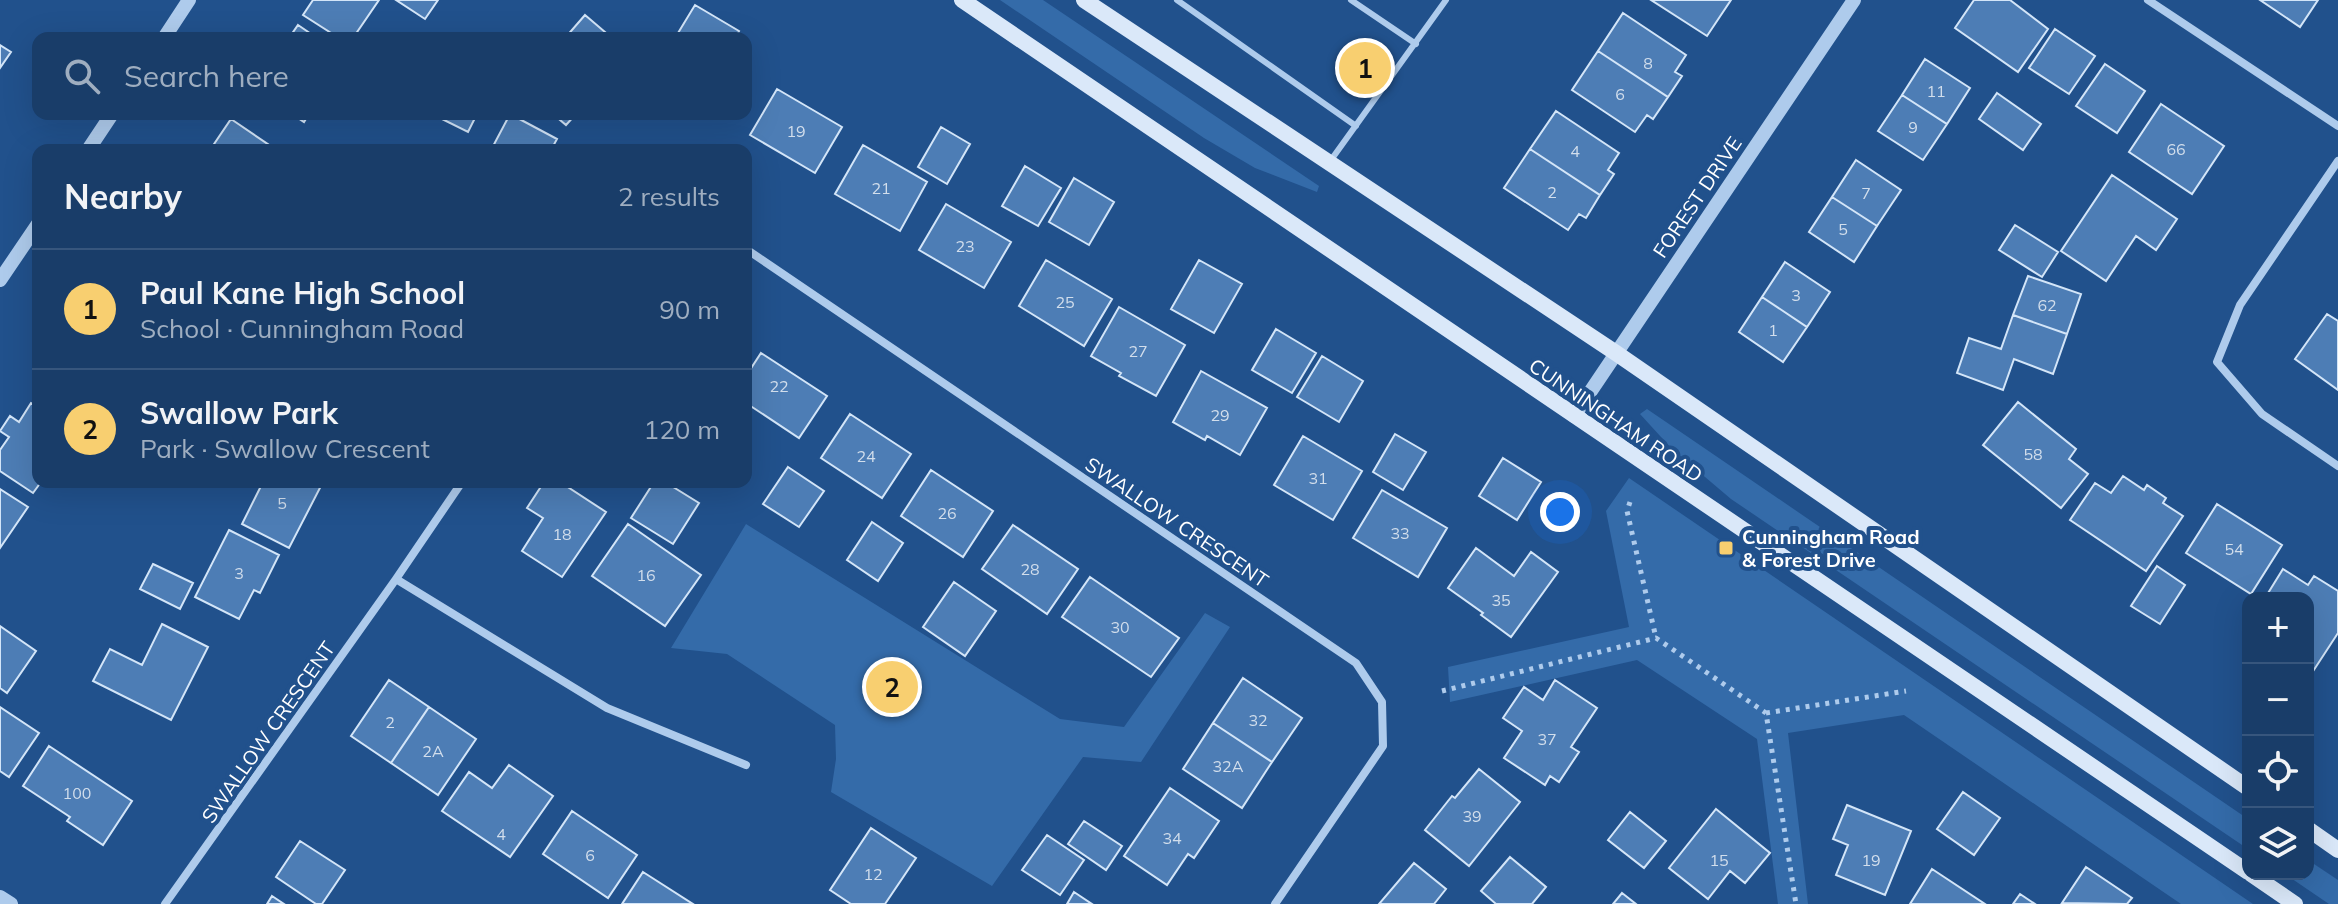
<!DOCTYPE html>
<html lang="en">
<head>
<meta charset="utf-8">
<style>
  body { margin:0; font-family:Mulish,sans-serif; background:#264871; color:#f1f3f6 }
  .controls { position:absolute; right:24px; bottom:24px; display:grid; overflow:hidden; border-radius:16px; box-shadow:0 8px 32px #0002 }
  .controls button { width:72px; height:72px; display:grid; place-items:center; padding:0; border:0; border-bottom:2px solid #37567d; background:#193d69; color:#f1f3f6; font:40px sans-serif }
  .you { position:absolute; left:1560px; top:512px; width:28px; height:28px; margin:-20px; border:6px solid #fff; border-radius:50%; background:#1a73e8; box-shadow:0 0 0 12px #1a73e833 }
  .badge { display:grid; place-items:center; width:52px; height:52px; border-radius:50%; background:#f8cf70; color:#111; font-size:26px; font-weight:700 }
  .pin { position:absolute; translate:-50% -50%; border:4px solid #fff; box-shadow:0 2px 8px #0006 }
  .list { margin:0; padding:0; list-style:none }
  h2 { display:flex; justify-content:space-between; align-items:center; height:104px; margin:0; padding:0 32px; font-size:34px }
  h2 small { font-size:26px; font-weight:400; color:#9faec0 }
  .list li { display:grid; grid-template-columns:52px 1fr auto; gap:24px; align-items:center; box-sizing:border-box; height:120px; padding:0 32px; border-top:2px solid #37567d }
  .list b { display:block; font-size:30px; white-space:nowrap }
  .list p { margin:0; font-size:26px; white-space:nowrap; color:#9faec0 }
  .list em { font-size:26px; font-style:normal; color:#9faec0 }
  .icon { flex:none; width:44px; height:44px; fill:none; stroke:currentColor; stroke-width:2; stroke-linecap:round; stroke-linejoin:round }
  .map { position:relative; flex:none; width:2338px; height:904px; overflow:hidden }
  .search { position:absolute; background:#193d69; box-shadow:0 8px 32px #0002; left:32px; top:32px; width:720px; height:88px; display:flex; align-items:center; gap:20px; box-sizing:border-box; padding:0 28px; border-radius:16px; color:#9faec0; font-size:30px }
  .panel { position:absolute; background:#193d69; box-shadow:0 8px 32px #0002; left:32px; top:144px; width:720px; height:344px; border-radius:16px }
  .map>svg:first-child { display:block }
  .green { fill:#346ba9 }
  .building { fill:#4d7db5; stroke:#d3e5f8; stroke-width:2 }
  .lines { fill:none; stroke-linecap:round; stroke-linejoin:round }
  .path { stroke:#aecbec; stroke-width:5; stroke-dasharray:4 6; stroke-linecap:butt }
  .service { stroke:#aecbec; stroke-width:6 }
  .minor { stroke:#aecbec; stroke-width:8 }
  .tertiary { stroke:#aecbec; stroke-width:14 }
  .secondary { stroke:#dae8f9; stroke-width:16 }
  .poi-dot { fill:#f8cf70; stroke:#21518c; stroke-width:3 }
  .labels { text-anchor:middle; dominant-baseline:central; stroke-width:8; stroke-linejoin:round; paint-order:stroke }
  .number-label { font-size:16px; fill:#d2deec }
  .street-label { font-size:20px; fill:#fff; stroke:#21518c }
  .poi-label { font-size:20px; font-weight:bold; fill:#fff; stroke:#21518c; text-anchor:start }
</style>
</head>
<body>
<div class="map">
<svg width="2338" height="904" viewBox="0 0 2338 904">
  <rect width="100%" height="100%" fill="#21518c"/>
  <path class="green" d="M1000,0H1043L1319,186L1317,192L1255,168L1204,138Z
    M1647,409L2248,819V849L1731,499L1672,449L1640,414Z
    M1629,478L2253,904H2181L1904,715L1788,733L1808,904H1778L1757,739L1637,660L1450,702L1448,667L1629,627L1606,511Z
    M746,524L1060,719L1124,727L1205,613L1230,627L1141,762L1083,757L992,886L831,792L836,759L835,725L727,654L671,648Z
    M2308,860L2338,880V904H2329L2285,874H2308Z"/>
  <path class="building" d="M313,0H379L353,38H339L303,15Z
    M396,0H438L425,19Z
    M1651,0H1731L1707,36Z
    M1974,0H2010L2048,29L2018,72L1955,28Z
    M2260,0H2318L2300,27Z
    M695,5L739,31L735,38H675Z
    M1623,13L1686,55L1675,72L1682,76L1668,97L1598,51Z
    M585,15L612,38H565Z
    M298,25L317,38H289Z
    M2055,29L2095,56L2069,94L2029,68Z
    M0,45L11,52L0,68Z
    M1598,51L1668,97L1653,119L1647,115L1635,132L1572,90Z
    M1925,59L1970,88L1947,124L1902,95Z
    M2105,64L2145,91L2117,133L2076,106Z
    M777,89L842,127L815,173L750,135Z
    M1997,93L2041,124L2023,150L1979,119Z
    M1902,95L1947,124L1923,160L1878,131Z
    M2161,104L2224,146L2192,194L2129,152Z
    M1556,111L1619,153L1608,170L1614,174L1600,195L1530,149Z
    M292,114H309L304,122Z
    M432,114H477L468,132Z
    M510,114L557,139L551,150H491Z
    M553,114H576L566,125Z
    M231,119L275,149L274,150H210Z
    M941,127L970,144L947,184L918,167Z
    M863,145L927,182L900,231L835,194Z
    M1530,149L1600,195L1586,218L1579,214L1568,230L1504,188Z
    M1856,160L1901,190L1877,226L1832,197Z
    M1025,166L1061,188L1038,226L1002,206Z
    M2112,175L2177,219L2156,250L2136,236L2106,281L2061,251Z
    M1074,178L1114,202L1089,245L1049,222Z
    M1832,197L1877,226L1854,262L1809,232Z
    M946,204L1011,242L984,288L919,250Z
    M2015,225L2058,252L2042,277L1999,250Z
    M1046,260L1112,299L1084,346L1019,306Z
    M1199,260L1242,284L1214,333L1171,309Z
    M1785,262L1830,292L1807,327L1762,297Z
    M2028,276L2081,294L2067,334L2013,315Z
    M1762,297L1807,327L1783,362L1739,332Z
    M1119,307L1185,345L1156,396L1119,376L1121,373L1091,356Z
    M2327,314L2338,321V390L2295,359Z
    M2013,315L2067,334L2053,374L2014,359L2003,390L1957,373L1969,338L2001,349Z
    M1276,329L1316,353L1292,393L1252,370Z
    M761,353L827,396L799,438L746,403V376Z
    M1322,356L1363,381L1339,422L1297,397Z
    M1201,371L1267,408L1240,455L1207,436L1205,440L1173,422Z
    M2018,402L2076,449L2069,459L2088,474L2061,508L1983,445Z
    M31,403L38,407V482H41L33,493L0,471V450L9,437L0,431L10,416L19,422Z
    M850,414L911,454L882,498L821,458Z
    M1395,434L1426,452L1403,490L1373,472Z
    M1303,436L1362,471L1333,520L1274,485Z
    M1503,458L1541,482L1517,520L1479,496Z
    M788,467L824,491L799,527L763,504Z
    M931,470L993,511L963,557L901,516Z
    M2123,476L2144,490L2147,485L2166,498L2163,503L2183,516L2146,571L2070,520L2095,483L2111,493Z
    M263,482H323L289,548L242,524Z
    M544,482H560L606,512L562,577L522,551L543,518L527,508Z
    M654,482H665L699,503L673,544L631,518Z
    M0,489L28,507L0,548Z
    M1382,490L1447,528L1418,577L1353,538Z
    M2217,504L2282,545L2251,594L2186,553Z
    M872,522L903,543L878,581L847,560Z
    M628,524L701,575L665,626L592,576Z
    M1013,525L1078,569L1047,614L982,569Z
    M229,530L279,555L260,593L254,590L239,619L195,597Z
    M1476,548L1514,576L1531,552L1558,572L1511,637L1481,615L1483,613L1448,588Z
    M153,564L193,583L180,609L140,589Z
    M2157,566L2185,585L2160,624L2131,606Z
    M2283,569L2308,585L2314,576L2338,591V633L2308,679V598H2265Z
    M1090,577L1179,638L1151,677L1062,617Z
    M954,582L996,611L965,656L923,627Z
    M162,624L208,647L171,720L93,681L110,649L142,665Z
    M0,626L36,651L7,693L0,688Z
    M1243,678L1302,718L1272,762L1213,723Z
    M389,680L429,707L391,763L351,736Z
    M1555,680L1597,708L1571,747L1579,752L1559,782L1550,776L1545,785L1504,758L1522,731L1503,718L1524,687L1543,700Z
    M0,707L39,733L9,777L0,771Z
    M429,707L476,739L438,795L391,763Z
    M1213,723L1272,762L1242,808L1183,769Z
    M49,746L132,801L103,845L67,821L70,817L23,786Z
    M509,765L553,796L510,857L442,811L469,772L492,788Z
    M1479,769L1520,802L1469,866L1425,830L1452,796L1455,798Z
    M1170,788L1219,821L1194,858L1188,854L1167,885L1124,856Z
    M1963,792L2000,818L1974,855L1937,829Z
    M1847,805L1911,831L1885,895L1836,875L1848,845L1833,839Z
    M1716,809L1770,853L1745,883L1730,871L1708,899L1669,868Z
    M572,811L637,855L608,898L543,854Z
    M1630,812L1666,841L1644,868L1608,840Z
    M1084,821L1122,846L1106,870L1068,844Z
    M871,828L916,858L885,904H851L830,890Z
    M1047,835L1084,860L1060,895L1022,870Z
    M300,841L345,870L322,904H316L276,877Z
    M1510,857L1546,887L1532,904H1496L1481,891Z
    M1414,863L1446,889L1434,904H1379Z
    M2086,867L2132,898L2127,904L2062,903Z
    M1932,869L1985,904H1910Z
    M643,872L693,904H622Z
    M1074,892L1092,904H1067Z
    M1622,893L1636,904H1613Z
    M2020,894L2035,904H2013Z
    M272,896L284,904H267Z"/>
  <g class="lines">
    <path class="path" d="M1630,502L1627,511L1656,638
      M1442,691L1656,638L1766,713L1796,904
      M1766,713L1906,691"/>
    <path class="service" d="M1177,0L1356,126
      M1351,0L1416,44
      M1331,160L1446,0"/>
    <path class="minor" d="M2148,0L2338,126
      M2338,161L2240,305L2217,362L2262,414L2338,466
      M746,249L1356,663L1382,702L1383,746L1275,904
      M396,579L607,708L746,765
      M165,904L396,579L462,482"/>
    <path class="tertiary" d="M164,38L189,0
      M88,150L112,114
      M0,280L38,224
      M1574,416L1854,0
      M0,897L11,904"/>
    <path class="secondary" d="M962,0L2248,872
      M1084,0L1616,353L2248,788
      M2308,829L2338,850
      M2251,874L2295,904"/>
  </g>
  <rect class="poi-dot" x="1718" y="540" width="16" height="16" rx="4"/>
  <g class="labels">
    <g class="number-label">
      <text x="1648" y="63">8</text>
      <text x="1936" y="91">11</text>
      <text x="1620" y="94">6</text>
      <text x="1913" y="127">9</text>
      <text x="796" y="131">19</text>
      <text x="2176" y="149">66</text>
      <text x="1575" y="151">4</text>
      <text x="881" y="188">21</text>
      <text x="1552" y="192">2</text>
      <text x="1866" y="193">7</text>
      <text x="1843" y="229">5</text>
      <text x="965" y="246">23</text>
      <text x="1796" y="295">3</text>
      <text x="1065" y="302">25</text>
      <text x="2047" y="305">62</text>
      <text x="1773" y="330">1</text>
      <text x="1138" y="351">27</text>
      <text x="779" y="386">22</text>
      <text x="1220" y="415">29</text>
      <text x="2033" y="454">58</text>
      <text x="866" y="456">24</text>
      <text x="1318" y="478">31</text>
      <text x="282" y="503">5</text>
      <text x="947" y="513">26</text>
      <text x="1400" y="533">33</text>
      <text x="562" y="534">18</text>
      <text x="2234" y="549">54</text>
      <text x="1030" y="569">28</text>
      <text x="239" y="573">3</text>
      <text x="646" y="575">16</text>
      <text x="1501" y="600">35</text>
      <text x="1120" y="627">30</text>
      <text x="1258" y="720">32</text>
      <text x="390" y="722">2</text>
      <text x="1547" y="739">37</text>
      <text x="433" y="751">2A</text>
      <text x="1228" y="766">32A</text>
      <text x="77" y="793">100</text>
      <text x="1472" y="816">39</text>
      <text x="501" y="834">4</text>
      <text x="1172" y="838">34</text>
      <text x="590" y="855">6</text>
      <text x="1719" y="860">15</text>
      <text x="1871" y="860">19</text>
      <text x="873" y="874">12</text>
    </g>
    <g class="street-label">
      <text transform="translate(1697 197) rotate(-56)">FOREST DRIVE</text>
      <text transform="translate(1616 420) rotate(34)">CUNNINGHAM ROAD</text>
      <text transform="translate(1177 522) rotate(34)">SWALLOW CRESCENT</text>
      <text transform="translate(268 732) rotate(-55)">SWALLOW CRESCENT</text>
    </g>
    <g class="poi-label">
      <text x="1742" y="536">Cunningham Road<tspan x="1742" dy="23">&amp; Forest Drive</tspan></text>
    </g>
  </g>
</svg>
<div class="controls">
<button>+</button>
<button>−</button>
<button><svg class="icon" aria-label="locate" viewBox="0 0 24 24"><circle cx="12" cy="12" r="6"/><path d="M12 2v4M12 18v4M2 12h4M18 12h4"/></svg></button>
<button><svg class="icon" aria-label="layers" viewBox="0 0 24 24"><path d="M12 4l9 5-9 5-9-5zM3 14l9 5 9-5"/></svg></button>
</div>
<div class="you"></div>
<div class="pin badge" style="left:1365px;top:68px">1</div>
<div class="pin badge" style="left:892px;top:687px">2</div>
<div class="search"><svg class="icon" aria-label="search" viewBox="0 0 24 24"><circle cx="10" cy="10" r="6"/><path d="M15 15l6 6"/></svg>Search here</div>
<section class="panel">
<h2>Nearby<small>2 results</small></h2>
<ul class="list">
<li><span class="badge">1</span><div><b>Paul Kane High School</b><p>School · Cunningham Road</p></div><em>90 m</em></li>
<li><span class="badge">2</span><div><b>Swallow Park</b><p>Park · Swallow Crescent</p></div><em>120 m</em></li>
</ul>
</section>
</div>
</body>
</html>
